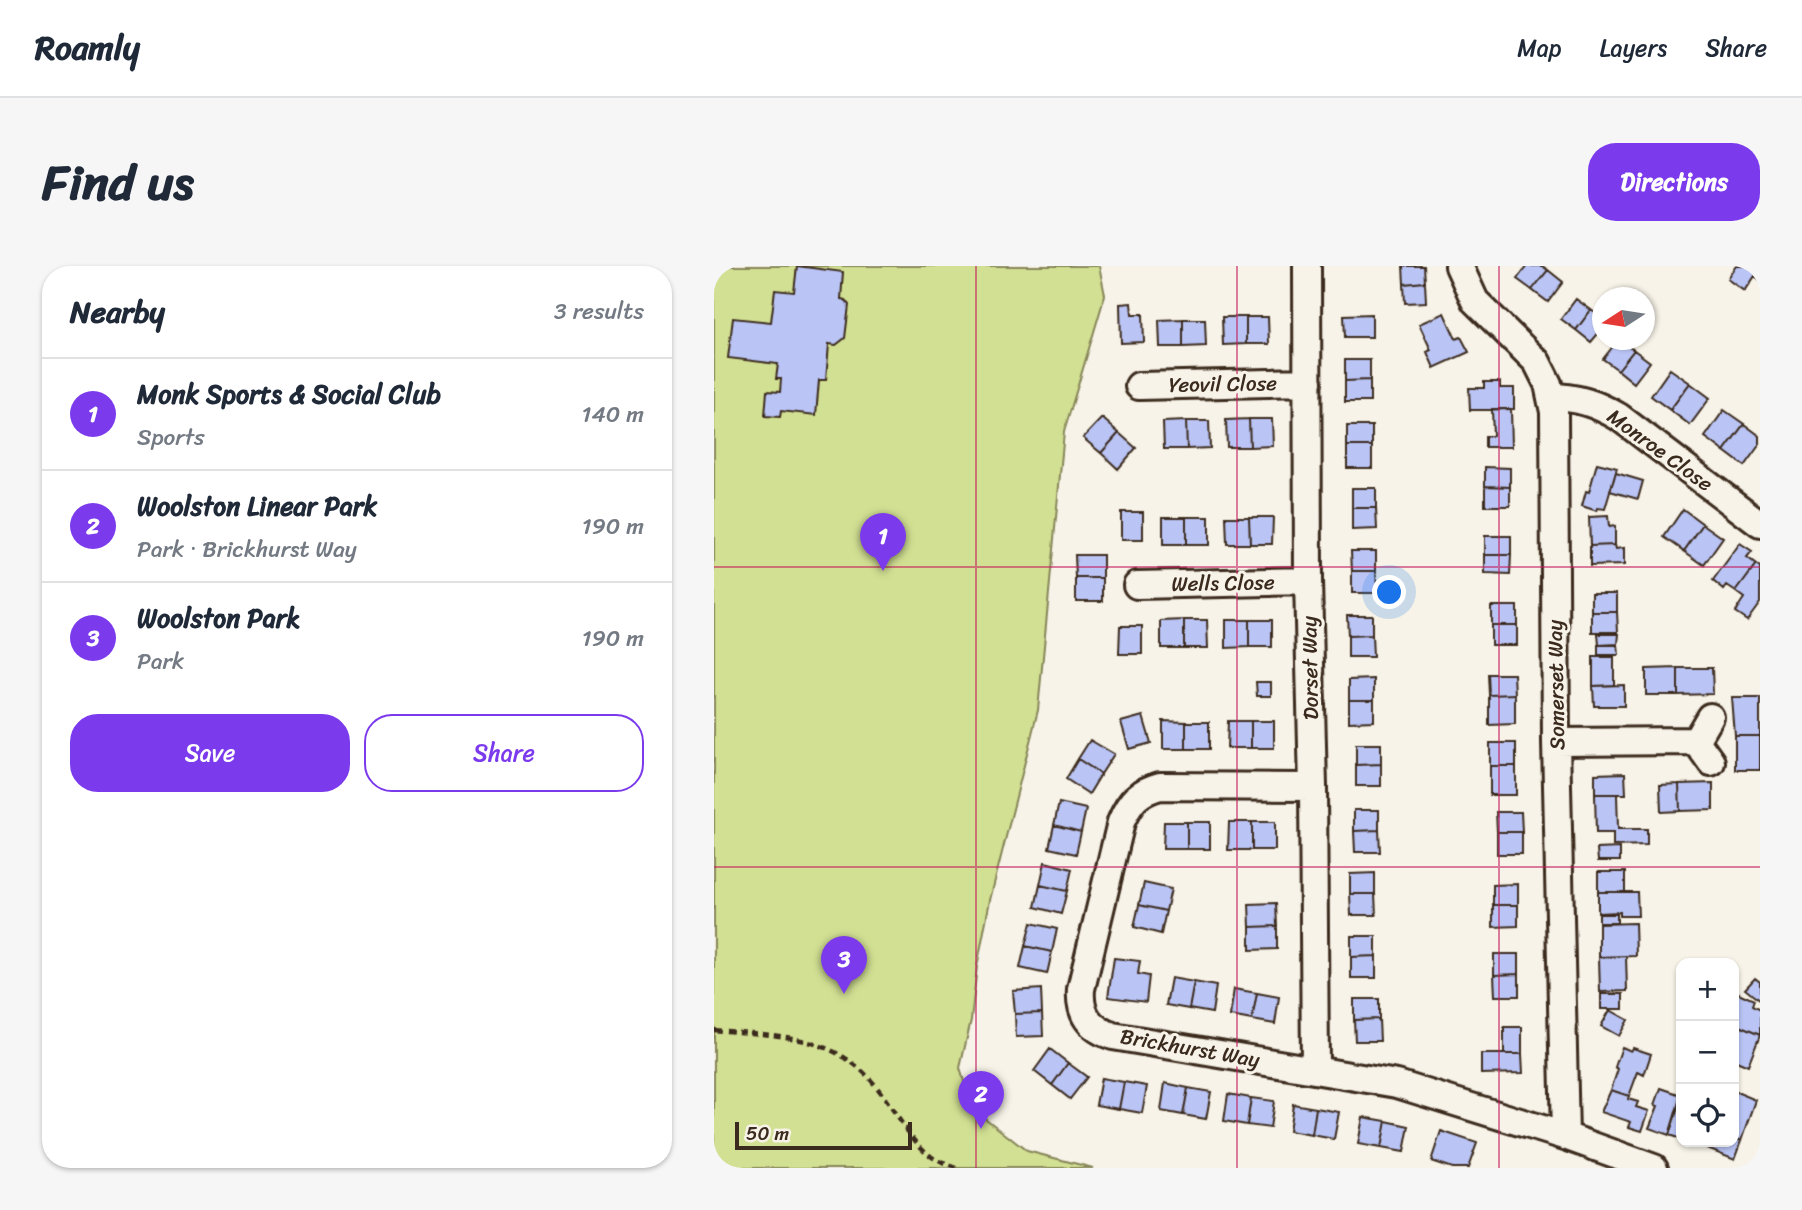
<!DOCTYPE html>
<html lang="en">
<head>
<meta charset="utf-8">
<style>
  body { margin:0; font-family:Sriracha,sans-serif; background:#f6f6f7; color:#1f2937 }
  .controls { position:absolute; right:21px; bottom:21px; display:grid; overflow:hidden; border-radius:14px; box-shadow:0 2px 5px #0004 }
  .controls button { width:63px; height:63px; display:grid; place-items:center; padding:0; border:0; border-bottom:2px solid #e0e1e3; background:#fff; color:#1f2937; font:35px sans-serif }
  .compass { position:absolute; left:878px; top:21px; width:63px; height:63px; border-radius:50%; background:#fff; box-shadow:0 2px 5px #0004; rotate:258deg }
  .scale { position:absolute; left:21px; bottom:18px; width:177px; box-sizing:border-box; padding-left:7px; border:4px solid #3b2a1e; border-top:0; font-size:19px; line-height:24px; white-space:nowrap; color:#3b2a1e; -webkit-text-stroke:5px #f7f3e8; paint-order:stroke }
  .you { position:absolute; left:676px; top:327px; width:24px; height:24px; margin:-18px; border:5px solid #fff; border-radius:50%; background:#1a73e8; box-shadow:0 0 0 10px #1a73e833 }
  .badge { display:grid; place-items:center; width:46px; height:46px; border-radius:50%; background:#7c3aed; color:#fff; font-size:23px; font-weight:700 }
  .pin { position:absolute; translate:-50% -58px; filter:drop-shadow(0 2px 4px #0008) }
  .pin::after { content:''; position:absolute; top:37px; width:24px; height:21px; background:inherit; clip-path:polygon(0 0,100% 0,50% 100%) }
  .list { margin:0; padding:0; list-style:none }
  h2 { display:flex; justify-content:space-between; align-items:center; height:91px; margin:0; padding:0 28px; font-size:30px }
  h2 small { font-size:23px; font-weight:400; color:#747a83 }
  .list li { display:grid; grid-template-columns:46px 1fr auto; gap:21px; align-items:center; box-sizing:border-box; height:112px; padding:0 28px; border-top:2px solid #e0e1e3 }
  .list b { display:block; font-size:26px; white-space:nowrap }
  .list p { margin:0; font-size:23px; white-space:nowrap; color:#747a83 }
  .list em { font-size:23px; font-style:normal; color:#747a83 }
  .actions { display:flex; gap:14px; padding:21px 28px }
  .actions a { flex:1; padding:16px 0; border:2px solid #7c3aed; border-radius:28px; text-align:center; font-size:24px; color:#7c3aed }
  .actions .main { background:#7c3aed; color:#fff }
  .icon { flex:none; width:38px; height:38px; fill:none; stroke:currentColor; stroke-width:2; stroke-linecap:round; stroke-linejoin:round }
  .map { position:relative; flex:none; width:1046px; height:902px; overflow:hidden; border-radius:28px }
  header { display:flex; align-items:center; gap:42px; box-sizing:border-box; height:98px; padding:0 35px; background:#fff; border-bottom:2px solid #e0e1e3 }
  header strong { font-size:33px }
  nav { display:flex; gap:38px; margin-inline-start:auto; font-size:24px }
  .intro { display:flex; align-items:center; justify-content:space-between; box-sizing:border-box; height:168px; padding:0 42px }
  h1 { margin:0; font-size:49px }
  .button { padding:18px 32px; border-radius:28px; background:#7c3aed; color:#fff; font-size:24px; font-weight:700 }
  main { display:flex; gap:42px; padding:0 42px }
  aside { flex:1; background:#fff; border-radius:28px; box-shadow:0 2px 5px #0004 }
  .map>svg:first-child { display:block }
  .green { fill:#d2e093; stroke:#868558; stroke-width:2 }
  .building { fill:#bac5f6; stroke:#3b2a1e; stroke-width:2 }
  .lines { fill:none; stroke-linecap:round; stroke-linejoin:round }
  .street-casing { stroke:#3b2a1e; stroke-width:32 }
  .path { stroke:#3b2a1e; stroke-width:4.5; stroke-dasharray:7 5; stroke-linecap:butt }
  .street { stroke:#f7f3e8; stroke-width:26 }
  .grid { fill:none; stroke:#c2185b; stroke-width:2; stroke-opacity:0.55 }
  .labels { text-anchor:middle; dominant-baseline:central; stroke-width:6; stroke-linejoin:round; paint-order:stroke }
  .street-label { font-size:21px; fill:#3b2a1e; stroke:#f7f3e8 }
</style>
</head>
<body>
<header>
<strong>Roamly</strong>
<nav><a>Map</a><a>Layers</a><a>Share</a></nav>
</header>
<div class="intro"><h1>Find us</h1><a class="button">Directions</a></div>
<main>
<aside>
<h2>Nearby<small>3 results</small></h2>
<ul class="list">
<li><span class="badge">1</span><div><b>Monk Sports &amp; Social Club</b><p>Sports</p></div><em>140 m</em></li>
<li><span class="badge">2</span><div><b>Woolston Linear Park</b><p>Park · Brickhurst Way</p></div><em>190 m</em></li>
<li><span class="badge">3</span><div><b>Woolston Park</b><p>Park</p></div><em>190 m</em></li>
</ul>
<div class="actions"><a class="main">Save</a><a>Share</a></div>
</aside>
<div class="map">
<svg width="1046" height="902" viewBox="0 0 1046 902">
  <rect width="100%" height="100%" fill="#f7f3e8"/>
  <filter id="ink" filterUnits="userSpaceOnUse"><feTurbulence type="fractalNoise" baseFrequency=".0143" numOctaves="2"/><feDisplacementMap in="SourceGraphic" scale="14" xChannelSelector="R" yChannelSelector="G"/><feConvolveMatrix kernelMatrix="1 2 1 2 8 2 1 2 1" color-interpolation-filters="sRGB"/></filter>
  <g filter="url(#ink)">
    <path class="green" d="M0,0H385L391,29L350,166L324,444L276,634L263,701L257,754L246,802L258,842L313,885L379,902H0Z"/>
    <path class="building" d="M83,0L129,6L127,33L131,34L135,39L131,72L122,79L115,78L112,114H105L102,149L67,145L66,151L51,150L53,125L66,126L67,113H62L64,98L14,92L19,52L57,56L61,24L80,26Z
      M689,0H710L711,16L690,18Z
      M813,0H828L834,4L818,24L803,13Z
      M1023,0H1046V14L1041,10L1031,25L1014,13Z
      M834,4L849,16L834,36L818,24Z
      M711,16L712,36L691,37L690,18Z
      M862,33L877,44L862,64L847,53Z
      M417,37L418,48H429L430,76L407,77L406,38Z
      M877,44L889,53V62L877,76L862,64Z
      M730,47L742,73L747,71L755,86L720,102L713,86L717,84L705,58Z
      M658,48V71H631L630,49Z
      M508,51H532V78L509,79Z
      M532,51H554L555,78H532Z
      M469,53V81H446L445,54Z
      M469,53H491L492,80L469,81Z
      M904,74L920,84L904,104L889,93Z
      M920,84L936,96L920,117L904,104Z
      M631,94H656V114L631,115Z
      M956,103L976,117L956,144L937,130Z
      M656,114V136H631V115Z
      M770,116H786V122H800V143L756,144L755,122H770Z
      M976,117L996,132L976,159L956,144Z
      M778,143H797L798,181H771V170H779Z
      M1010,144L1030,158L1010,185L991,171Z
      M388,152L405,167L387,187L369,172Z
      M535,153L536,181H513L512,154Z
      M535,153H558L559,180L536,181Z
      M472,155L473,183H450L449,156Z
      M472,155H495L496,182L473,183Z
      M1030,158L1046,170V178L1030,200L1010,185Z
      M633,160H658V180H633Z
      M405,167L422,182L404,203L387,187Z
      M633,180H658V202H633Z
      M883,197L903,202L891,243L884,242L883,245L868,240L872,225L875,226Z
      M771,201L796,202V221L771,220Z
      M902,207L929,215L924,233L896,225Z
      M771,220L796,221V240H771Z
      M638,222H662V242H638Z
      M638,242H662L663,263L638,264Z
      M969,243L989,258L970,285L950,271Z
      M407,246H429V274H407Z
      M894,250L895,261L901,260V279L876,280L875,251Z
      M449,251H472V279H449Z
      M472,251H495V279H472Z
      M512,251H535L536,278H513Z
      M535,251H559L558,278H536Z
      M989,258L1009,272L990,299L970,285Z
      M771,270H797V289H771Z
      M1026,278L1038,286L1033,292L1042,299L1022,326L1013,320L1010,324L999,315Z
      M901,279L902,283L910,282V299L876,300V280Z
      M637,285H662V305H638Z
      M361,289H389V312H362Z
      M771,289H797L796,309L771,308Z
      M1042,299L1046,302V336L1033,354L1021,346L1030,332L1022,326Z
      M638,305H662L663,327H638Z
      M362,312H389V335H362Z
      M878,327H903V346H878Z
      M777,340H803V359H777Z
      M878,346H903L904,366H878Z
      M633,349H658V369L634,370Z
      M470,354V382H447V355Z
      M470,354H493L494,382H470Z
      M512,354H535V381L512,382Z
      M535,354H558V381H535Z
      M777,359H803V379H777Z
      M406,360H428V388H405Z
      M884,368H905L904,378L885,379Z
      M658,369L659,391H634V370Z
      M884,379H904L905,389H884Z
      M879,391H900V419L879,420Z
      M964,402V429H932V403Z
      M964,402H998L999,428L964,429Z
      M774,408H800L801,428L775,429Z
      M660,413V434H635V414Z
      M542,416H557V430H543Z
      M910,419V440H880L879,420Z
      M801,428V458L775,459V429Z
      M1018,432H1046V470H1021Z
      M635,434H660V455L635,456Z
      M429,450L437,477L415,483L407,456Z
      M449,455L472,456V483H449Z
      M514,455H537V482H513Z
      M537,455H560V482H537Z
      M472,456H495V483H472Z
      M1021,470H1046V504H1021Z
      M376,474L400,488L387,508L364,493Z
      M776,477H802V500H776Z
      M642,478H667V498L642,499Z
      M364,493L387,508L375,528L352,513Z
      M667,498V520H642V499Z
      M776,500H802V529H776Z
      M911,507L912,528H881V508Z
      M999,517V544L966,545L965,518Z
      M965,518L966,545L947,546L946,519Z
      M881,528H903L904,563H933V579L899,580V567H882Z
      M345,537L372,543L367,566L340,559Z
      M640,544H665V564L640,565Z
      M782,546H807L808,566H783Z
      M450,556H473V583H449Z
      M473,556H496V583H473Z
      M515,556H538V584H514Z
      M538,556H561V584H538Z
      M340,559L367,566L362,588L335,582Z
      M665,564L666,586H641L640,565Z
      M783,566H808V588H783Z
      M906,582V595H884L883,583Z
      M331,596L358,603L353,625L326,619Z
      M884,606H911V626H884Z
      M661,607V628H636V608Z
      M430,617L457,623L452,645L425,639Z
      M804,618V639H779V619Z
      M326,619L353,625L347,648L321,641Z
      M884,626H923L924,650H906V646L884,647Z
      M636,628H661L662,649H637Z
      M562,637L563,660L536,661L535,638Z
      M425,639L452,645L447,668L420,661Z
      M779,639H804V660L779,661Z
      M885,648H903V657H885Z
      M317,657L343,663L338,686L311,680Z
      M921,657L922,690L885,691V658Z
      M563,660V683L536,684V661Z
      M637,670H662V690L637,691Z
      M311,680L338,686L333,708L306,702Z
      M780,688H805V708L780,709Z
      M662,690V712H637V691Z
      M912,690L913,725L886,726L885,691Z
      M400,692L426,695L424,708L435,710L432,736L394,731Z
      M805,708V730H781L780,709Z
      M457,712L480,716L475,743L452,739Z
      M1041,712L1046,716V735L1031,723Z
      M480,716L502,720L498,747L475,743Z
      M327,723L328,747L301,748L299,725Z
      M520,723L543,727L538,754L516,750Z
      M1020,725L1040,734L1038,740L1046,744V769L1020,758L1023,743L1020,742Z
      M543,727L565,731L561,758L538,754Z
      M887,728H909V743H887Z
      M640,733H665V753L640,754Z
      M896,744L914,754L905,770L887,760Z
      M328,747L329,770L302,771L301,748Z
      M665,753L666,775H641L640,754Z
      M1020,758L1046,769L1034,800L1020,794Z
      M790,761H808V788H790Z
      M908,781L917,785L919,782L937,788L930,809L924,806L915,830L897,824L904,803L901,801Z
      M336,783L354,797L338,819L320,805Z
      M767,788H808L809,807L767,808Z
      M354,797L373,811L356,833L338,819Z
      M387,812L410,816L405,843L382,839Z
      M410,816L433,820L428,847L405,843Z
      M451,817L474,822L469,849L447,845Z
      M474,822L497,826L492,853L469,849Z
      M947,822L967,829L955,869L935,862L944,840L941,839Z
      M897,824L915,830L914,833L924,836L922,841L935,845L928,865L915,861L917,856L887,846Z
      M1020,825L1042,834L1028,874L1020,871Z
      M514,828L537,832L533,859L510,855Z
      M537,832L560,835L556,862L533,859Z
      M967,833V873L955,869Z
      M579,838L602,842L598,869L575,865Z
      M602,842L625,846L620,873L598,869Z
      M649,851L672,855L667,882L644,878Z
      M672,855L695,860L690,886L667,882Z
      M727,865L763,877L754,902H738L717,895Z
      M1020,871L1028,874L1021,893L993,882L995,876H1020Z"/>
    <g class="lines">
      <g class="street-casing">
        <path id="street" d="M593,0L594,315L599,521L601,803
          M745,0L761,35L823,96L834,118L840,146L842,476L851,870
          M425,120L594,116
          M837,131C863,131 883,138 905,151L1046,258
          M423,319L594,315
          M996,451L982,475L997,496
          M842,476L982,475
          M599,521L446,520C424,526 416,535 407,556L367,723C365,748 376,763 399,770L683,818L851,870L940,902"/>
      </g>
      <path class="path" d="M0,764C51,769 106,767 147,804C175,829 188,868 218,891C225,896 235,899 242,902"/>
      <use href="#street" class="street"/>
    </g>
  </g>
  <path class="grid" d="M262,0V902M523,0V902M785,0V902M0,301H1046M0,601H1046"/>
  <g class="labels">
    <g class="street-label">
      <text transform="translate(509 118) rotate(-1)">Yeovil Close</text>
      <text transform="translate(946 184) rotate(36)">Monroe Close</text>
      <text transform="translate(509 317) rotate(-1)">Wells Close</text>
      <text transform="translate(596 402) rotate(-91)">Dorset Way</text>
      <text transform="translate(842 419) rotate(-91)">Somerset Way</text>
      <text transform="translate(476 782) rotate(10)">Brickhurst Way</text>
    </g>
  </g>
</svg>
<div class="controls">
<button>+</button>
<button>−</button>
<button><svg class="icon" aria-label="locate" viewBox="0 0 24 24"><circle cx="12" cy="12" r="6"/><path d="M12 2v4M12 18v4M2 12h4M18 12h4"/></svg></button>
</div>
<svg class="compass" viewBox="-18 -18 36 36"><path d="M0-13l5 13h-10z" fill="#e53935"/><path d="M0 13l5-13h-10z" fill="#747a83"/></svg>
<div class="scale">50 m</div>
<div class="you"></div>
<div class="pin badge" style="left:169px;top:305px">1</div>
<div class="pin badge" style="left:267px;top:863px">2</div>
<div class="pin badge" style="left:130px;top:728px">3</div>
</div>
</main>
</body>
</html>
